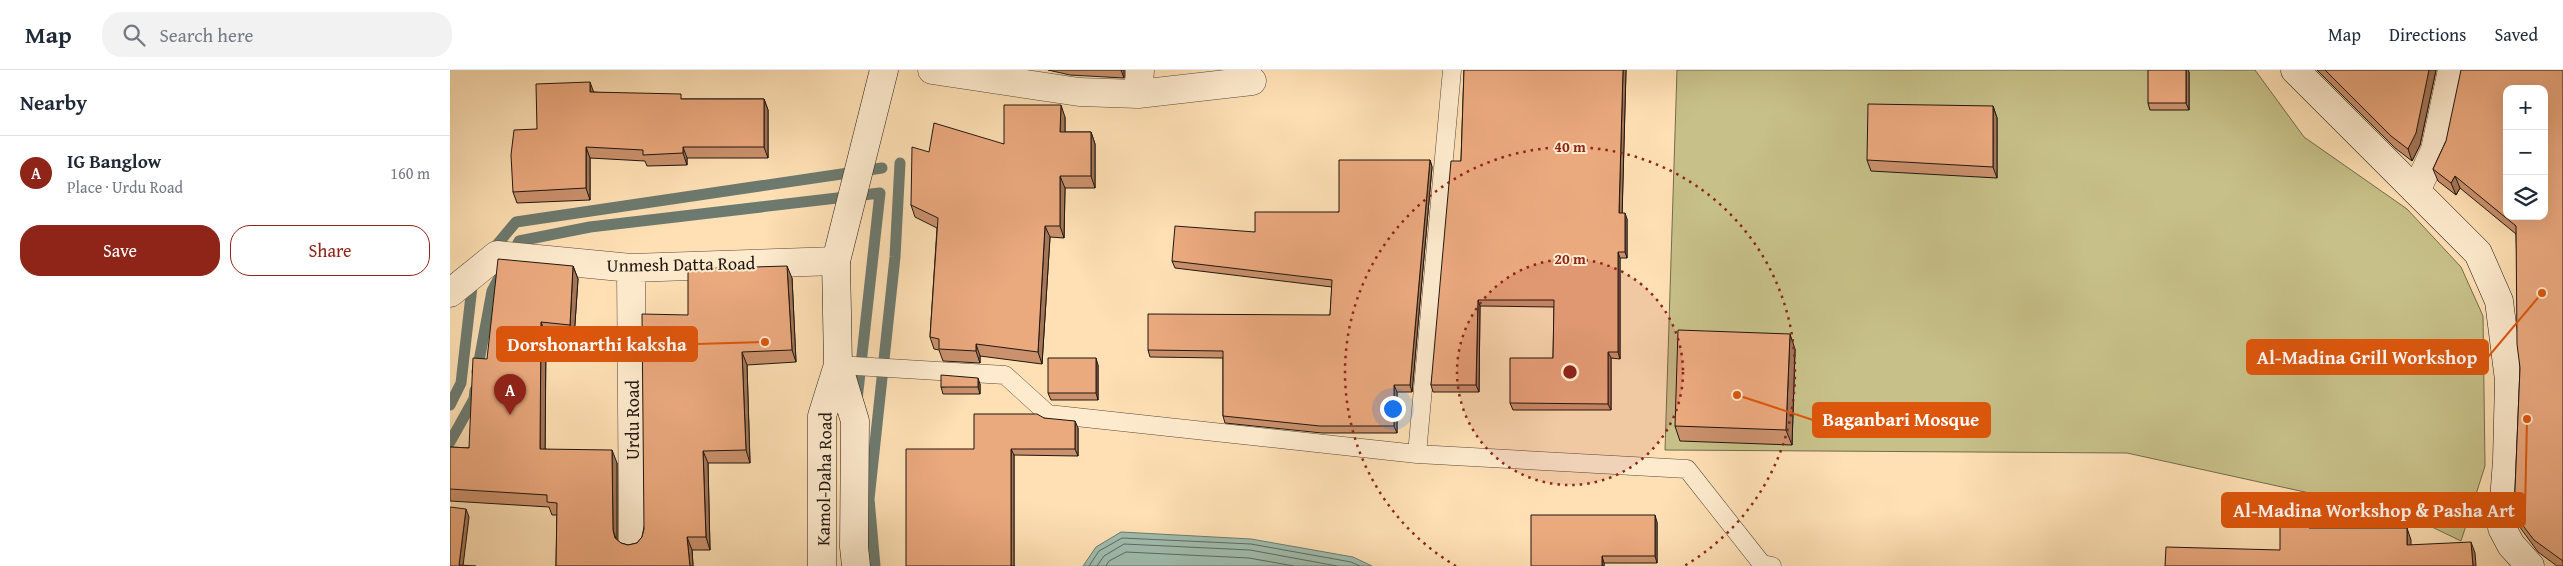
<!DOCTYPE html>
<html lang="en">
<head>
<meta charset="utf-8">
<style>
  body { margin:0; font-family:"Gentium Book Plus",serif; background:#f2f2f3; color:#1f2937 }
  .controls { position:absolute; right:15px; top:15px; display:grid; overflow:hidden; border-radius:10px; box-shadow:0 5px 20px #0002 }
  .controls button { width:45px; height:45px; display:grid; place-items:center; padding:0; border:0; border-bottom:1px solid #e0e1e3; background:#fff; color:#1f2937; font:25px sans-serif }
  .you { position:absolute; left:942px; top:338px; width:18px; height:18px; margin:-12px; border:4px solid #fff; border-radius:50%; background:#1a73e8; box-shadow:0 0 0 8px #1a73e833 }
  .badge { display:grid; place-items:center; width:32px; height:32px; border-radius:50%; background:#8f2418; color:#fff; font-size:16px; font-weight:700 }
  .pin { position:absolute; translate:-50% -41px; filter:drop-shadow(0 1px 2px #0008) }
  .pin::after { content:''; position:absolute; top:26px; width:18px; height:15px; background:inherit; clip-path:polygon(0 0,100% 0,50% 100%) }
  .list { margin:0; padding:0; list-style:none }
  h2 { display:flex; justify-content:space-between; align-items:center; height:65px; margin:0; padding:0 20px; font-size:21px }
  h2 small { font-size:16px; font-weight:400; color:#747a83 }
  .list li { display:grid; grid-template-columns:32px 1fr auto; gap:15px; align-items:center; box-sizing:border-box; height:75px; padding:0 20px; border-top:1px solid #e0e1e3 }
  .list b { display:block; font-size:19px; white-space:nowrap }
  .list p { margin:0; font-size:16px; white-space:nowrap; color:#747a83 }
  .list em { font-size:16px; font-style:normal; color:#747a83 }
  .actions { display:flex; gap:10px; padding:15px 20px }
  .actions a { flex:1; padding:11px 0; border:1px solid #8f2418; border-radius:20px; text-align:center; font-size:18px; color:#8f2418 }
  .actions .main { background:#8f2418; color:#fff }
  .icon { flex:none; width:28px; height:28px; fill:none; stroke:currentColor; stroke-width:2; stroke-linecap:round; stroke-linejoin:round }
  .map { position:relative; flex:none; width:2113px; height:496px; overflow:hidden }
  header { display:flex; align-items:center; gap:30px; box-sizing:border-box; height:70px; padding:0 25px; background:#fff; border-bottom:1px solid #e0e1e3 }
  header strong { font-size:24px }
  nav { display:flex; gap:28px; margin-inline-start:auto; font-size:18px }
  .search { width:350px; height:45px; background:#f2f2f3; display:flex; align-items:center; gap:12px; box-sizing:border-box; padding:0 18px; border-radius:20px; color:#747a83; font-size:19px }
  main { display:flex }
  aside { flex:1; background:#fff }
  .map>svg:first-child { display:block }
  .green { fill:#c7c088; stroke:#746b4c }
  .water { fill:#a0bdae; stroke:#6d7a6f }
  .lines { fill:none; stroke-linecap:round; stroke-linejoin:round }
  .shore { stroke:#606a5f; stroke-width:1 }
  .stream { stroke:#6d7a6f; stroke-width:11 }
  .lane-casing { stroke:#584839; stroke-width:19 }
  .street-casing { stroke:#584839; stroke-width:29 }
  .secondary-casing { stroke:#201610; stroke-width:29 }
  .lane { stroke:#feebce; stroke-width:18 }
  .street { stroke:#feebce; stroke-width:28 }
  .secondary { stroke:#feebce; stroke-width:28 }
  .wall { fill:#ca916c; stroke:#201610 }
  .shaded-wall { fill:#a47658; stroke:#201610 }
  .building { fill:#eba97e; stroke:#201610; fill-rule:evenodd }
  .ring { fill:none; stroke:#8f2418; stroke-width:2.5; stroke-dasharray:2.5 5 }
  .labels { text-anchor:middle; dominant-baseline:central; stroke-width:4; stroke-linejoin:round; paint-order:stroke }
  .street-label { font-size:18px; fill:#201610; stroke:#feebce }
  .centre { fill:#8f2418; stroke:#feebce; stroke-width:2.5 }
  .ring-label { font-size:15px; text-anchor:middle; font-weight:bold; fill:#8f2418; stroke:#feebce; stroke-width:4; stroke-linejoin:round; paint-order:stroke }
  .leader { fill:none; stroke:#de560c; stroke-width:2 }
  .callout-dot { fill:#de560c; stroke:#feebce; stroke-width:2 }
  .callout { fill:#de560c; stroke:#de560c; stroke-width:2 }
  .callout-label { font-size:19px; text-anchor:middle; font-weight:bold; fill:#fff }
</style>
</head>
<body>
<header>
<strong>Map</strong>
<div class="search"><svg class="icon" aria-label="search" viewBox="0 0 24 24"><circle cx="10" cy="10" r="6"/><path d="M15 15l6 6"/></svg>Search here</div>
<nav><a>Map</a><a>Directions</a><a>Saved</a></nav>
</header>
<main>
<aside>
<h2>Nearby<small></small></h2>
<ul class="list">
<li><span class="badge">A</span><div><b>IG Banglow</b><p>Place · Urdu Road</p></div><em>160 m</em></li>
</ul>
<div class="actions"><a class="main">Save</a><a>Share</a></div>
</aside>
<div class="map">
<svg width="2113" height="496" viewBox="0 0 2113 496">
  <rect width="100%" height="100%" fill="#fee0b4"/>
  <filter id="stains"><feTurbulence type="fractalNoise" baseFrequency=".004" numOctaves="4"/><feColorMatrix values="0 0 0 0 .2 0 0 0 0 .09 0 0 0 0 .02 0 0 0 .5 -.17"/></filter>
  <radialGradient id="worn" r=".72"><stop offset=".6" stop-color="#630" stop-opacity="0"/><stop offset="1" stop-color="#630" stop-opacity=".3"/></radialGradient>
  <path class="green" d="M1227,0H1805L1854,67L1957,139L2011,197L2033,246L2035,396L2011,471L1955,444L1677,383L1215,380Z"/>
  <path class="water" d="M671,462L801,469L903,487L922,496H633L646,477Z"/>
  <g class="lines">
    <path class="shore" d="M639,496L649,481L672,468L801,474L901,492L910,496
      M647,496L654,486L674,474L800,480L887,496
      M656,496L659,491L676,482L799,488L844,496"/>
    <path class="stream" d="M40,183L66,152L432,98
      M61,186L69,171L140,157L430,123L407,330
      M27,302L42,221L52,202
      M0,335L11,313L23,208
      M0,372L24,329L25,320
      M425,496L419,429L445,187L450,93"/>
    <g class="lane-casing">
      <path id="lane" d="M388,295L555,305L598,344L967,384L1237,399L1312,494L1322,496
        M967,384L1002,0"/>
    </g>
    <g class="street-casing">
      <path id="street" d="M482,0L629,22L688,24L690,0
        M688,24L802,11
        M1966,121L1985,80L2002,0
        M181,198L183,472
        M0,223L47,185L181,198L386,191"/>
    </g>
    <g class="secondary-casing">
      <path id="secondary" d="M1845,0L2028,183L2049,231L2059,310L2057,390L2052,458L2061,475L2080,496
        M372,496V346L388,295
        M406,496L404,477L405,351L388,295L386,191L434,0"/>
    </g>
    <use href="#lane" class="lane"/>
    <use href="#street" class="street"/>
    <use href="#secondary" class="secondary"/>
  </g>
  <path class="wall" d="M598,0H674V8L620,5Z
    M1014,0H1176L1172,143L1177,149V188H1170V289L1161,288V340H1063L1060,333L1103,288L1104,237L1030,236L1029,322H983L981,315L1011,91Z
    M1867,0H1986L1970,75L1962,91L1945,78Z
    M2113,0V496H2107L2088,482L2069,456L2064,444L2070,298L2066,164L2010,118L2006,125L1988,111L1983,99L1996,71Z
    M1739,2V40H1700L1698,33Z
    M143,22L232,29H314L318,40V88H237V95L197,96L195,91L140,88V130L67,133L63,122L87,59Z
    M1543,36L1547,48V108L1421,101L1417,90Z
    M615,47V62H641L645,74V118H615L614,168L600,167L592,294L530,286V293L493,291L489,280L484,279L480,267L487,158L465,147L461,135L479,82L554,74Z
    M980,90L982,97L962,322H947V363H872L775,353L773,346V288L700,287L698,280L880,245L882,217L725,198L722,191L805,162L889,142Z
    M123,196L128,209L124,268L96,265L95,379L167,393V470L171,473L178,475L187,473L192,467L238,245L342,208L346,292L297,295L300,393H258L260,480H242L243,496H106L107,445H102L99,437L0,431V377L19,378L37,289Z
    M1345,279L1342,375L1230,371L1225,356Z
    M648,295V330H601L598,323Z
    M530,314V324H493L491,317Z
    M594,348L628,358V386L564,385V496L524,379Z
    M1207,452V493H1154V496H1081Z"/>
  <path class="shaded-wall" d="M671,0H674V8Z
    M1173,0H1176L1172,149L1169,143Z
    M1736,0H1738L1739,2V40L1736,33Z
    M1979,0H1986L1970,75L1962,91L1958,79Z
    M140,12L144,23L140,22Z
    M314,29L318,40V88L314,77Z
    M611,35L615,47V74L610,62Z
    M1543,36L1547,48V108L1543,97Z
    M641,62L645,74V118L641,106Z
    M136,77L140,88V130L136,118Z
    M233,77L237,88V95L233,83Z
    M980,90L982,97L962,322L960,315Z
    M610,106L615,118L614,168L610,156Z
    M2005,106L2010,118L2006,125L2001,113Z
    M1175,143L1177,149V188L1175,182Z
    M595,156L600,167L592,294L588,282Z
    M1168,182L1170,188V289L1168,282Z
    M123,196L128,209L124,268L120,255Z
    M337,196L342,208L346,292L342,280Z
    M1028,230L1030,236L1029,322L1026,315Z
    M91,252L96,265L95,391L90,379Z
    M1340,264L1345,279L1342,375L1336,360Z
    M526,274L530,286V293L526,281Z
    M292,282L297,295L300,393L296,380Z
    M1158,282L1161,288V340L1158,334Z
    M646,288L648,295V330L646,323Z
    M528,308L530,314V324L528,317Z
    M944,315L947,322V363L944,356Z
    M625,351L628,358V386L625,379Z
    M561,379L564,385V496H561Z
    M162,380L167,393V473L170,480L163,460Z
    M253,381L258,393L260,480L256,467Z
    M16,439L19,447L13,496L9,495Z
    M1205,445L1207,452V493L1205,486Z
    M1860,445L1864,456L1863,470L1859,458Z
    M1957,458L1961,470V487L1957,475Z
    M237,467L242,480L243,496H240Z
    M2021,472L2025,483L2026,496H2023Z
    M1152,486L1154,493V496H1152Z"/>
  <path class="building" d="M1014,0H1173L1169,143H1175V182H1168V282H1158V334L1060,333V288H1103L1104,230H1028L1026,315H981L1001,91H1011Z
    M1698,0H1736V33H1698Z
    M1875,0H1979L1966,63L1958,79L1941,66Z
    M2011,0H2113V491L2084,470L2064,444L2070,298L2067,274L2066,156L2005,106L2001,113L1983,99L1996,71ZM2057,19H2094V146H2057Z
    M140,12V22L231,24V29H314V77H233V83L193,85V80L136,77V118L63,122L61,85L64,60L87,59L86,14Z
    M1418,34L1543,36V97L1417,90Z
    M554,35H611L610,62H641V106H610V156H595L588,282L526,274V281L489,279V269L480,267L488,148L461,135L462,77L479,82L484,53L554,74Z
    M889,90H980L960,315H944V356H870L773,346V281L698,280V244L880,245L882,210L722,191L725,156L805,162V142H889Z
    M48,189L123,196L120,255L91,252L90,379L162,380L163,460L165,468L171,473L178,475L187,473L192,467L194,459L192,244L238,245V199L337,196L342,280L292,282L296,380L253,381L256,467H237L240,496H106L107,433L97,432V425L0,419V377L19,378L23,288L37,289Z
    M1228,260L1340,264L1336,360L1225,356Z
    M598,288H646V323H598Z
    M491,305L528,308V317H491Z
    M524,344H587L594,348L625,351V379H561V496H456V379H524Z
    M0,437L16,439L9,495L26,496H0Z
    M1830,444L1860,445L1859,458H1957V475L2021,472L2023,496H1715L1716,477L1830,480Z
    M1081,445H1205V486H1152V496H1081Z"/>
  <circle cx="1120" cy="302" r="113" fill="#8f2418" fill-opacity=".12"/>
  <g class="ring">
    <circle cx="1120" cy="302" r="113"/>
    <path d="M1006 496A225 225 0 1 1 1234 496"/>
  </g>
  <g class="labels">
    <g class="street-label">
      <text transform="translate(231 194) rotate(-1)">Unmesh Datta Road</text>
      <text transform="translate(182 350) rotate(-90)">Urdu Road</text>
      <text transform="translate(374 409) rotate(-89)">Kamol-Daha Road</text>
    </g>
  </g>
  <circle cx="1120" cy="302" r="8" class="centre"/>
  <g class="ring-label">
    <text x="1120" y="82">40 m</text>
    <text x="1120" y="194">20 m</text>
  </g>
  <path class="leader" d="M315 272L247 274M2092 223L2038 287M1287 325L1363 350M2077 349L2075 440"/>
  <g class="callout-dot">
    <circle cx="315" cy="272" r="5"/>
    <circle cx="2092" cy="223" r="5"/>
    <circle cx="1287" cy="325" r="5"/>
    <circle cx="2077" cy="349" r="5"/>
  </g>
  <g class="callout">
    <rect x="47" y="257" width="200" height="34" rx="5"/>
    <rect x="1797" y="270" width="241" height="34" rx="5"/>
    <rect x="1363" y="333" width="177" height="34" rx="5"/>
    <rect x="1772" y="423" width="303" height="34" rx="5"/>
  </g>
  <g class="callout-label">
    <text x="147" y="281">Dorshonarthi kaksha</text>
    <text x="1917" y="294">Al-Madina Grill Workshop</text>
    <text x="1451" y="356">Baganbari Mosque</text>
    <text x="1924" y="447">Al-Madina Workshop &amp; Pasha Art</text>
  </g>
  <rect width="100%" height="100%" filter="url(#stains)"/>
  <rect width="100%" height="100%" fill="url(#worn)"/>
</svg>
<div class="controls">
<button>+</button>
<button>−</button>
<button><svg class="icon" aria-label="layers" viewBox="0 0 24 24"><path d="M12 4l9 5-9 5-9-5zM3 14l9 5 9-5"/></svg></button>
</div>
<div class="you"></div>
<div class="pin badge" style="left:60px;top:345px">A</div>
</div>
</main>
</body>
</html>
